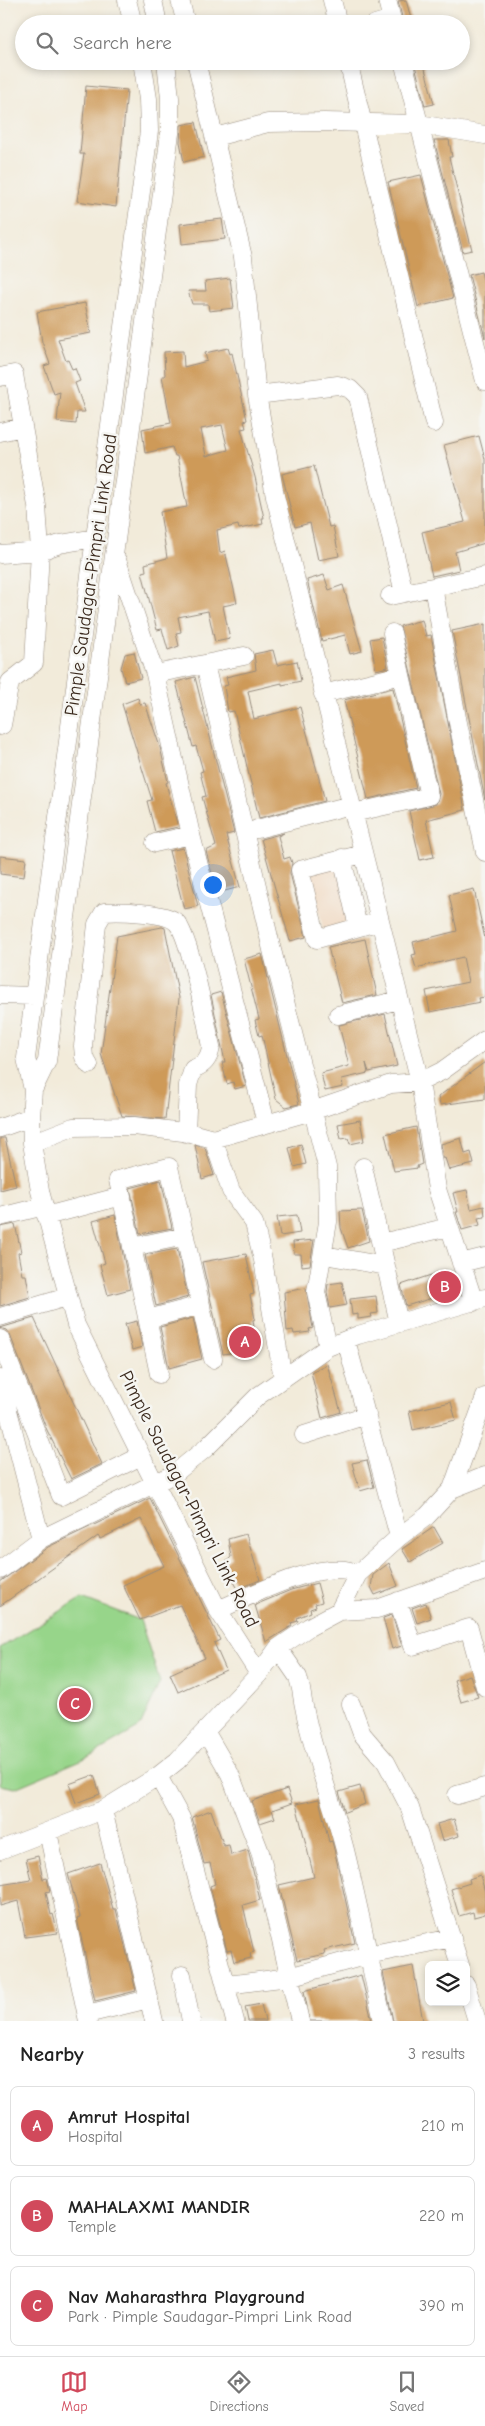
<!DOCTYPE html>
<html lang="en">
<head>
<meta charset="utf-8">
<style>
  body { margin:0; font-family:"Comic Neue",sans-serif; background:#f6f6f6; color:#222 }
  .controls { position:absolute; right:15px; bottom:15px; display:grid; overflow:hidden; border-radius:8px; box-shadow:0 2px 8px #0003 }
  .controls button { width:45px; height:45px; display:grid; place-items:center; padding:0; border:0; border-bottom:1px solid #e0e0e0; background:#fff; color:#222; font:25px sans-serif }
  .you { position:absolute; left:212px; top:884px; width:18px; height:18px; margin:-12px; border:4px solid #fff; border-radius:50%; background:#1a73e8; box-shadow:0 0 0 8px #1a73e833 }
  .badge { display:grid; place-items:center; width:32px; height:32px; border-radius:50%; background:#d1495b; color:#fff; font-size:16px; font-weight:700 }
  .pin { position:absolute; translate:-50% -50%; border:2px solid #fff; box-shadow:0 1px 5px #0006 }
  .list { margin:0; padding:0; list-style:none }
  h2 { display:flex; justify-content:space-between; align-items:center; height:65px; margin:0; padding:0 20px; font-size:21px }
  h2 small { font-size:16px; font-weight:400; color:#767676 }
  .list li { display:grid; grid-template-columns:32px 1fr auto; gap:15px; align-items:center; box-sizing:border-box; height:80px; margin:0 10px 10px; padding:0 10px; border:1px solid #e0e0e0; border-radius:8px }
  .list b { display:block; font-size:19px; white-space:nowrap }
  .list p { margin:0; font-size:16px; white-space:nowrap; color:#767676 }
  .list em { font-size:16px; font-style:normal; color:#767676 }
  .icon { flex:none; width:28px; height:28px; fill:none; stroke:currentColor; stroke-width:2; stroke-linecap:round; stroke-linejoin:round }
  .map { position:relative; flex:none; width:485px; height:2021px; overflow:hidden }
  .search { position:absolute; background:#fff; box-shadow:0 2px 8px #0003; left:15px; right:15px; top:15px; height:55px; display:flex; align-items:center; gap:12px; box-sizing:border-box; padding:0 18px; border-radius:28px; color:#767676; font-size:19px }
  .sheet { height:335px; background:#fff }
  nav { display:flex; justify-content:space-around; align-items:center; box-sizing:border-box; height:70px; border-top:1px solid #e0e0e0; background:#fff; font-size:14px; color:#767676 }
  nav a { display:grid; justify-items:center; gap:2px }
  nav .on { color:#d1495b }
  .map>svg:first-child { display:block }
  .built { fill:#f0d5bc }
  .green { fill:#97d58a; stroke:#698054 }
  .building { fill:#ce9a59; fill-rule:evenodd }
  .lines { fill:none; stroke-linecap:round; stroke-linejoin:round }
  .minor-casing { stroke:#968a7c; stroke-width:19 }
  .minor { stroke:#fff; stroke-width:18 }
  .labels { text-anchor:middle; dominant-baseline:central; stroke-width:5; stroke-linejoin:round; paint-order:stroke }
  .street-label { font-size:19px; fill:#3b2a1e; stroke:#f6f6f2 }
</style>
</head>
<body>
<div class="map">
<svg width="485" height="2021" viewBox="0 0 485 2021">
  <rect width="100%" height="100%" fill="#f6f6f2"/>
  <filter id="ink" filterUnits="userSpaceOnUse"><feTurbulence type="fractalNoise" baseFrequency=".02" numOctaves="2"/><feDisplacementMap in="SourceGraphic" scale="10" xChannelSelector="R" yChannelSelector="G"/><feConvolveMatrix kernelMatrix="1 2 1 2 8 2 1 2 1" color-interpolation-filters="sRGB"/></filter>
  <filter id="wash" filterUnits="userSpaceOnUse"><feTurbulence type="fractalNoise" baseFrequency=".0096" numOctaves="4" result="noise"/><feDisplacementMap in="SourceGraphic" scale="20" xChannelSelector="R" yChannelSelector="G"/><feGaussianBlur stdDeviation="1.12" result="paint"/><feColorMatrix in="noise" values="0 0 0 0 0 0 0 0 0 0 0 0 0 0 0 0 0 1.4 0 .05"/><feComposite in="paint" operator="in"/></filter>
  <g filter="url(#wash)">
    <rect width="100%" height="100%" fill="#f2ebda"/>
    <path class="built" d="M338,865L351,923L323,929L310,871Z"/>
    <path class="green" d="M82,1598L140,1620L160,1682L140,1727L88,1757L15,1788L0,1785V1648Z"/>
    <g id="blocks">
      <path class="building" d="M406,0L411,19L403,21L398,1Z
        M414,61H423L434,104L425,106Z
        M86,86L127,90L116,207L77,201L84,154H80Z
        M196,122L204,157L184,162L180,142L181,125Z
        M434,140H449L452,157H449L472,250L463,252Z
        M421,175L453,298L418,307L388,182Z
        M222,219L225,239L182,244L180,224Z
        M481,272L485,287V338L469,275Z
        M230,278L234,308L209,311L208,304H192L188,291H206L205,281Z
        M85,303L91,333L58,339L66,361L68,360L72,369L75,368L80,381L75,383L85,412H77L76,424L57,422L60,392L54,394L44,366L50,364L42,342L37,312Z
        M228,348L230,354L232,353L247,420L244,421L246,428L241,429L255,477L264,518H262L263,524L239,529L238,525L217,530L220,553L225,551L237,603L223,606L230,639L215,642L208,611L178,617L181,632L176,633L179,646L168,650L162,629L157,630L142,572L146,571L145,564L167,558L160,512L187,507L177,456H175L172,447L145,453L142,429L171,423L162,376H165L164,352L183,351L184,367L207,361L205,353ZM222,425L228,450L206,456L201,429Z
        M479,436L485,459V543L455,552L459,570L432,576L422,532L465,522L444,445Z
        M314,466L329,527L333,526L339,556L318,560L310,523L295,527L282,474Z
        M324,575L329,590L343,585L362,651L350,654L345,635L322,641L307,580Z
        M422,620L426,636L431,635L465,810L426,820L434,857L420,860L409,811L436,804L439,794L400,626Z
        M485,624V800L452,631Z
        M382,637L388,667L376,670L370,639Z
        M273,650L277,665L297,661L301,681L282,685V683L248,691L254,719L300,707L325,801L259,818L234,711L228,712L224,686L228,685L226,677L256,670L254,654Z
        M134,652L141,678L125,682L121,668L125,654Z
        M195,677L234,833L226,835L240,887L217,893L206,851L216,846L202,797L206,796L200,772L203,771L196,746L193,747L176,682Z
        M393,688L416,788L368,799L344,700Z
        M138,698L140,704L145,703L160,747L168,782L166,783L178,827L155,832L147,801L152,800L122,704Z
        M284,833L278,836L284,859L290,857L292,863L290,873L306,937L290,941L261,839Z
        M183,848L198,906L184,909L169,851Z
        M0,856L26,859L24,877L0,874Z
        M474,889L485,939V997L479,998L480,1002L430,1012L426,991L468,982L463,957L416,968L412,955L416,954L413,942L457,931L449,895Z
        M162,927L165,928L179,998L165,1119L122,1116L101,1054L117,936Z
        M365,939L377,995L342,1003L328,947Z
        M262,954L299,1104L286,1107L276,1099L262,1035L259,1036L255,1020L259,1019L244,959Z
        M221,992L246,1086L235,1089L233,1082L227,1084L222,1062H225L211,995Z
        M385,1014L397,1066L369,1072L366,1063L368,1073L342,1079L343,1087L325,1091L321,1073L349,1066L339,1025Z
        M485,1062V1099L440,1105L438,1097Z
        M360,1120L364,1141L350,1144L348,1138L341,1139L338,1124Z
        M416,1127L422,1164L417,1166L418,1168L394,1171L385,1134Z
        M0,1138H5L16,1186L0,1190Z
        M461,1138L465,1154L471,1152L474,1164L449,1170L445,1158L443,1159L441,1144Z
        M301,1144L306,1164L294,1167L289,1148Z
        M195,1145L205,1148L214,1175L202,1179Z
        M161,1180L172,1228L140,1234L130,1188Z
        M467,1190L471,1209L484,1206L485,1217L478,1218L480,1225L462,1230L456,1212H458L453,1193Z
        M362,1210L369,1241L348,1248L341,1228L340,1211Z
        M115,1215L130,1289L108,1295L100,1265L105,1263L93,1221Z
        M297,1215L300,1233L280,1236L277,1217Z
        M15,1224L21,1252L18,1253L22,1275H26L30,1297L0,1306V1227Z
        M314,1240L310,1265L302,1266L301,1254H294L293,1242Z
        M177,1249L188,1297L156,1306L145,1255Z
        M246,1254L254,1294L250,1295L255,1319L253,1320L257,1349L223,1354L202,1262Z
        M446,1270L452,1292L406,1306L401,1285Z
        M342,1282L347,1305L330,1308L327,1292L328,1284Z
        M306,1288L313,1328L309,1329L310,1332L294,1334L293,1330L287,1331L284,1292Z
        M376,1296L378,1313L371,1314L372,1317L358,1319V1314L352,1315L350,1299Z
        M34,1318L102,1464L71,1479L46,1428L10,1335L6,1330L0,1328Z
        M193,1318L202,1359L169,1368L160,1327Z
        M137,1321L142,1347L132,1350L125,1324Z
        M327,1364L341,1412L322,1418L311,1372Z
        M451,1402L456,1420L413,1430L409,1411Z
        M367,1460L374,1487L360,1491L352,1463Z
        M150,1498L220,1640L214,1643L226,1670L178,1692L170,1674L205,1658L180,1605L140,1620L123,1585L164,1566L141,1519L100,1539L98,1536L0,1606V1582L48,1547Z
        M434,1527L443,1543L410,1562L402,1549Z
        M246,1534L260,1580L238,1589L224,1564L231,1557L228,1539Z
        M389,1563L398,1586L375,1595L371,1587L373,1575Z
        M317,1583L322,1602L315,1604L316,1607L310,1609L311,1612L297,1618L298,1621L291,1623L292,1626L266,1642L255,1605L291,1590Z
        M426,1603L431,1618L417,1623L412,1608Z
        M392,1615L402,1646L392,1649L383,1618Z
        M470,1675L478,1697L461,1702L454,1680Z
        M94,1775L100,1794L76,1803L69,1784Z
        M360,1786L365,1804L345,1812L339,1792Z
        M287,1789L292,1803L272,1810L275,1818L260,1823L252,1801Z
        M319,1799L329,1842L332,1841L335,1853L355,1943L324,1950L325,1954L297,1960L279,1885L314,1877L296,1804Z
        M211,1810L224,1846L229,1845L231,1855L248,1850L260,1900L243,1905L254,1952L250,1953L251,1958L234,1962L231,1950L227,1951L210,1886L215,1884L210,1863L204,1864L192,1817Z
        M454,1819L459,1836L442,1841L437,1824Z
        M38,1856L43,1879L47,1878L50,1891L46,1892L51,1915L53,1914L58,1933L25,1937L18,1901L0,1906V1885L31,1880L26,1859Z
        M100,1863L113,1909H116L136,1991L95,2001L77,1918L80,1917L68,1874Z
        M480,1875L485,1892V1914L474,1917L473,1912L459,1916L451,1889L470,1883L469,1879Z
        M413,1966L423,2021H393L383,1972Z
        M361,1975L372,2021H310L304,1991Z
        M261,2004L265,2021H248L245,2007Z"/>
    </g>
  </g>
  <g filter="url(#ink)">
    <use href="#blocks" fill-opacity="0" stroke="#968a7c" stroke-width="1"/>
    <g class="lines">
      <g class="minor-casing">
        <path id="minor" d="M127,0L133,24
          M153,0L158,24
          M180,0L186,24
          M332,0L338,24
          M387,0L393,24
          M375,24L392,19
          M166,61L170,98V133L47,1061L33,1090L31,1117L32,1143L40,1191L76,1325L218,1610L259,1674
          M196,61L243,257L257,395L275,496L420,1082L437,1189L474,1302
          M348,61L434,423
          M403,61L485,381
          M215,137L268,123L324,122L419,124L485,135
          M0,377L14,374L23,427
          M257,395L338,385L350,389L358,397L404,593
          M0,432L23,427L37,506L40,551L34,663L10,682L2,725L0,726
          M0,554L40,551L60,544L95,538
          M117,560L155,674
          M433,587L457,718L485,852
          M390,596L485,576
          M392,633L401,675
          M244,656L155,674L191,835L266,1123
          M205,664L272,950L327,1167L328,1222L316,1292L328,1347
          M323,694L401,675L429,796L353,813
          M257,829L351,805
          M155,843L191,835
          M363,854L300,870L317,939L380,921
          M342,858L358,927
          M0,995L34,996
          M338,1015L399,1000
          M89,1065L84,1057L83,1046L97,924L104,912C119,911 165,912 176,922C189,933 207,1025 211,1047C209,1059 204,1065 193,1069L188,1085L186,1133
          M33,1090L26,1058L149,131L148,99L142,61
          M0,1128L31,1117
          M213,1139L231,1191L254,1223L263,1260L283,1379
          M32,1143L73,1127L134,1126L191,1133L213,1139L312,1111L391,1084L420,1082L442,1071L485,1040
          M363,1167L399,1323
          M46,1216L122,1196
          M0,1217L44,1206
          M381,1243L449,1227
          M132,1247L185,1236
          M324,1255L386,1266
          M461,1263L485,1257
          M0,1317L67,1297
          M148,1319L201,1305
          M0,1339L61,1496L141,1456
          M346,1340L399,1537
          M159,1374L118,1180L169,1167L213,1359
          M0,1379L41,1539
          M304,1435L367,1415
          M452,1489L485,1476
          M0,1570L41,1539L174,1474L206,1448L258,1396L328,1347L358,1335L485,1298
          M398,1601L413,1646L469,1628L485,1687
          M218,1610C250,1596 326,1556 358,1574
          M339,1611L358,1574L399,1537L427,1516L452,1489L485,1397
          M278,1648L298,1677L301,1689C309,1745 331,1796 345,1850C359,1907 370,1964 383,2021
          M351,1704L362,1734L386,1762L410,1808L460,1965
          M205,1731L230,1774L260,1852L300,2021
          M158,1776L181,1818L235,2021
          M457,1795L485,1787
          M103,1810L154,2021
          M48,1832L88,2021
          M0,1850L103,1810L158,1776L177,1761L259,1674L278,1648L309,1627L339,1611L377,1609L485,1571
          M182,1975L191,2021
          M227,1985L289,1977L368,1955L452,1938
          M466,1985L477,2021
          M87,2014L149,1999"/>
      </g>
      <use href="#minor" class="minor"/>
    </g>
  </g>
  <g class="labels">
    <g class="street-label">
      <text transform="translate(91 575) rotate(-82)">Pimple Saudagar-Pimpri Link Road</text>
      <text transform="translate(189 1499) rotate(63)">Pimple Saudagar-Pimpri Link Road</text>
    </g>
  </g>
</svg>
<div class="controls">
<button><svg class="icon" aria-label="layers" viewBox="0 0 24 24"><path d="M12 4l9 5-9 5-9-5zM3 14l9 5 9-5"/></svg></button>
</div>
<div class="you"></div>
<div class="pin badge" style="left:245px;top:1342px">A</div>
<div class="pin badge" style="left:445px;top:1287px">B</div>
<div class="pin badge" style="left:75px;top:1704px">C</div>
<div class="search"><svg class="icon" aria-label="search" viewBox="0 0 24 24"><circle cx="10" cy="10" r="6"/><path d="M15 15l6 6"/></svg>Search here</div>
</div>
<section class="sheet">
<h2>Nearby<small>3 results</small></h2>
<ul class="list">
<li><span class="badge">A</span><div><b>Amrut Hospital</b><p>Hospital</p></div><em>210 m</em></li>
<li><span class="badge">B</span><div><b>MAHALAXMI MANDIR</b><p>Temple</p></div><em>220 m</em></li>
<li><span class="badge">C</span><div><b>Nav Maharasthra Playground</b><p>Park · Pimple Saudagar-Pimpri Link Road</p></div><em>390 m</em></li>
</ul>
</section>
<nav>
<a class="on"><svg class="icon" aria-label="map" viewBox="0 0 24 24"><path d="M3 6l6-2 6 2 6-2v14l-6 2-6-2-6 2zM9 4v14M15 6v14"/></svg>Map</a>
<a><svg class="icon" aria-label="directions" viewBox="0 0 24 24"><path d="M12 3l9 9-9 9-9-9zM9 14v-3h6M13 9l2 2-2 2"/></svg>Directions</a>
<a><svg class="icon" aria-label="saved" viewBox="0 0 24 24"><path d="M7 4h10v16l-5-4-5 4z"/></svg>Saved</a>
</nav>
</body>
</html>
